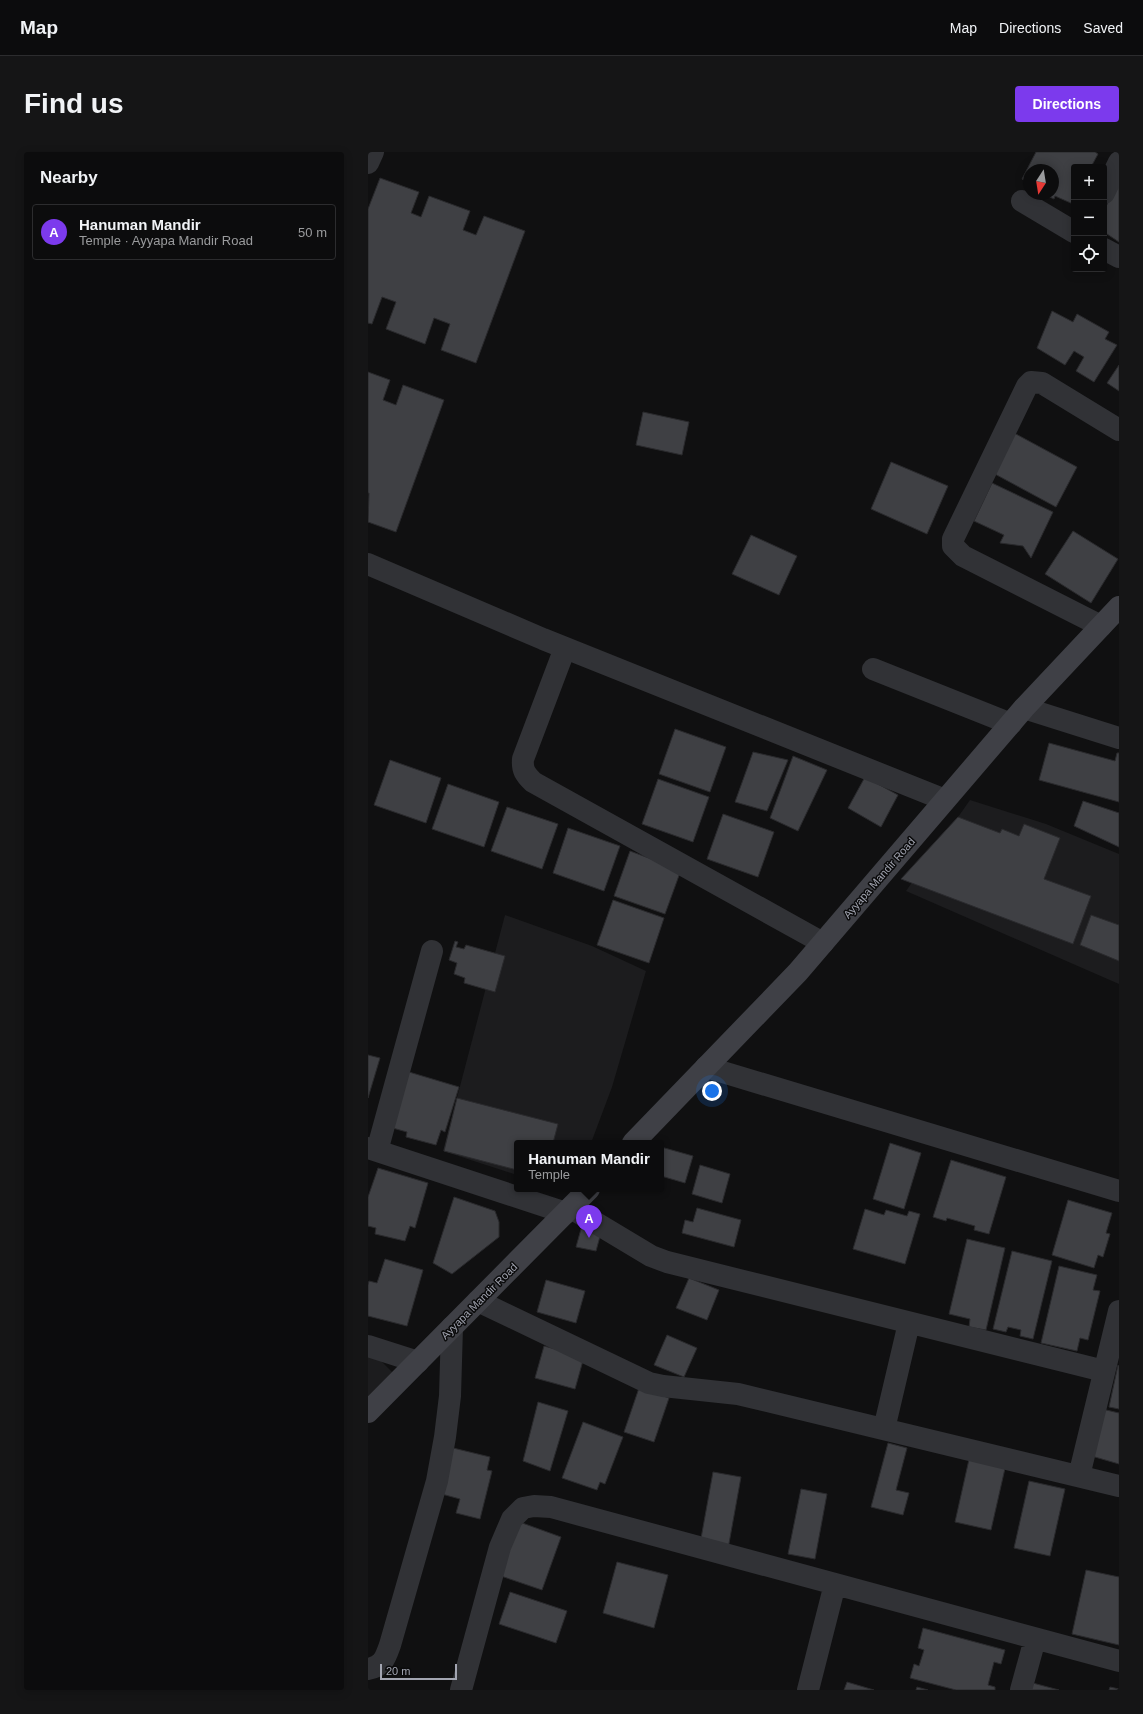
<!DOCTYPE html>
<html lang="en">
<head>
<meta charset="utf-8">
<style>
  body { margin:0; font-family:Helvetica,sans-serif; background:#151516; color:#f1f3f6 }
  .controls { position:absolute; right:12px; top:12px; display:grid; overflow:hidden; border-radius:4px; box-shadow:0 2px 10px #0003 }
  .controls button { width:36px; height:36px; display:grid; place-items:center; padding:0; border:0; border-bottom:1px solid #2c2c2e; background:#0c0c0d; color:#f1f3f6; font:20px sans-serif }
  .compass { position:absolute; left:655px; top:12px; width:36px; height:36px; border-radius:50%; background:#0c0c0d; box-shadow:0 2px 10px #0003; rotate:192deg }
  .scale { position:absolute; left:12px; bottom:10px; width:77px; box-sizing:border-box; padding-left:4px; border:2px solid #a2a5b1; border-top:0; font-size:11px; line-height:14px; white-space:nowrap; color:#a2a5b1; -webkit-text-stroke:3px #0b0b0c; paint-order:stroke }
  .you { position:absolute; left:344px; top:939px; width:14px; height:14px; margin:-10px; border:3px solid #fff; border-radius:50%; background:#1a73e8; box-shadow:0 0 0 6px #1a73e833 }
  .badge { display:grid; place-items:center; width:26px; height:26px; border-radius:50%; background:#7c3aed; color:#fff; font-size:13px; font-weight:700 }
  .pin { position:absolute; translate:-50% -33px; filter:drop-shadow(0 1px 2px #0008) }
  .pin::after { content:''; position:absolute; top:21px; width:14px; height:12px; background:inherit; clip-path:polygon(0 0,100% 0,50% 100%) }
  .popup { position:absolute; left:146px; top:988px; width:150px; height:52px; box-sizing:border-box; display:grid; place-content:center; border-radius:4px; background:#0c0c0d; filter:drop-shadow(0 1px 3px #0005); font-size:13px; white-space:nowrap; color:#9a9b9d }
  .popup b { font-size:15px; color:#f1f3f6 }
  .popup::after { content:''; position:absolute; left:50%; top:100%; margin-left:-8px; border:8px solid transparent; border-top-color:#0c0c0d }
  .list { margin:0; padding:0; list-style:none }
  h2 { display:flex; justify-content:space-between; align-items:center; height:52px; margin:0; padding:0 16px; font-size:17px }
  h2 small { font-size:13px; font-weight:400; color:#9a9b9d }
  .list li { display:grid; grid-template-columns:26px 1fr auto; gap:12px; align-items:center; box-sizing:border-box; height:56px; margin:0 8px 8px; padding:0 8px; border:1px solid #2c2c2e; border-radius:4px }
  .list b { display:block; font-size:15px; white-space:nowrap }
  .list p { margin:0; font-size:13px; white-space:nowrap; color:#9a9b9d }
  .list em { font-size:13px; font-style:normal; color:#9a9b9d }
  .icon { flex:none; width:22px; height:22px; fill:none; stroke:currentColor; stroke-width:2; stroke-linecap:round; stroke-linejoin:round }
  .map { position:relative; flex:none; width:751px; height:1538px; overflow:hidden; border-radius:4px }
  header { display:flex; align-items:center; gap:24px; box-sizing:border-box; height:56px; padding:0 20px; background:#0c0c0d; border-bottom:1px solid #2c2c2e }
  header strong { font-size:19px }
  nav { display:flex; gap:22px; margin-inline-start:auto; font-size:14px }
  .intro { display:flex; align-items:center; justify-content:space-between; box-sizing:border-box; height:96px; padding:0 24px }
  h1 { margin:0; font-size:28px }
  .button { padding:10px 18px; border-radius:4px; background:#7c3aed; color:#fff; font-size:14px; font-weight:700 }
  main { display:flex; gap:24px; padding:0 24px }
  aside { flex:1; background:#0c0c0d; border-radius:4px; box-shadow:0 2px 10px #0003 }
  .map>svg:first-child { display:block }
  .built { fill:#1c1c1e }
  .building { fill:#3f4044; stroke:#2a2a2d }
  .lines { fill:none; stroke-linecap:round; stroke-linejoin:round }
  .street { stroke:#313236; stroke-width:22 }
  .secondary { stroke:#3f4046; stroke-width:22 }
  .labels { text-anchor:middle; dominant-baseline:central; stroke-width:3; stroke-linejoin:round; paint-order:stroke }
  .street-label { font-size:11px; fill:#a2a5b1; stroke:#0b0b0c }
</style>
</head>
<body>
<header>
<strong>Map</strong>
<nav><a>Map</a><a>Directions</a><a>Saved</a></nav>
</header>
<div class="intro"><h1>Find us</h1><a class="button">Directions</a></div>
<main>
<aside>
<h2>Nearby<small></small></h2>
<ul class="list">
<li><span class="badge">A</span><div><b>Hanuman Mandir</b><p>Temple · Ayyapa Mandir Road</p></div><em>50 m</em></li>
</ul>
</aside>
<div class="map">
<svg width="751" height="1538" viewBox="0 0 751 1538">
  <rect width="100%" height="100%" fill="#101011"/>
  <path class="built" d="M602,648L678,672L751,702V832L538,739Z
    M137,763L224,794L278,819L244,935L223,991H149V1023L75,999Z
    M0,1196L32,1228L0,1260Z"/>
  <path class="building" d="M668,0H727L730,2L723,15H706V49L705,52L687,44L686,47L675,42H685V18H661V31L654,27Z
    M12,26L51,40L43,61L53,65L61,44L102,59L95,78L108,83L116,64L157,79L108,211L73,198L82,172L66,166L57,192L18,177L28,150L14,145L4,172L0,171V57Z
    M751,30V90L736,80V58Z
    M684,159L705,170L709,162L741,180L737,187L749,193L726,230L708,219L716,205L706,199L697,213L669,196Z
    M751,213V239L739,231Z
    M0,220L22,228L15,248L28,253L35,233L76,248L28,380L0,370L1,341H0Z
    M275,260L321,270L314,303L268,293Z
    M646,281L709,315L688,355L625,321Z
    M523,310L580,334L559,382L503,357Z
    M624,331L685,360L663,406L655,394L632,391L636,383L606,369Z
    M705,379L750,407L723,451L677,422Z
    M383,383L429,404L411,443L364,422Z
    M307,577L358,595L342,640L291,622Z
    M681,591L747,609L749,601H751V650L671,628Z
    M385,600L420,608L399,659L367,650Z
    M425,604L459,618L430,679L402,666Z
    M22,608L73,626L58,671L6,653Z
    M497,625L530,643L513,675L480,656Z
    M290,627L341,645L325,690L274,672Z
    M80,632L131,650L116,695L64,677Z
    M715,649L751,661V695L706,674Z
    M139,655L190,672L174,717L123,699Z
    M355,662L406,680L390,725L339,707Z
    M590,665L632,681L634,677L651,684L656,672L692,686L676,727L723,744L705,792L533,727Z
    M200,676L252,694L236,739L185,721Z
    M262,699L313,718L297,762L246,744Z
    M245,748L296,766L281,811L229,793Z
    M723,763L751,773V809L712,793Z
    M87,789L90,790L88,795L96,797L98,793L137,804L127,840L96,831L97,826L86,822L89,811L81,808Z
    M0,903L12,906L0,946Z
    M41,920L91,935L77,980L73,978L68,993L38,985L39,980L21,975Z
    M89,946L190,972L185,991H149V1018L76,999Z
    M522,991L553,1001L536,1057L505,1047Z
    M293,995L325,1004L317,1031L293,1024Z
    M583,1008L638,1025L621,1082L606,1078L607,1074L579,1066L578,1069L565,1065Z
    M332,1013L362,1022L354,1051L324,1042Z
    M10,1016L60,1031L47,1076L42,1074L37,1089L7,1082L8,1076L0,1074V1045Z
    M86,1045L127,1059L131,1070V1085L84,1122L65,1111Z
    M700,1048L744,1061L738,1081L742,1082L735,1105L730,1103L726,1116L684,1103Z
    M329,1056L373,1068L366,1095L314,1081L317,1068L325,1070Z
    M497,1057L516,1063L518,1058L539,1064L541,1059L552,1062L537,1112L485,1097Z
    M213,1077H234L228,1099L208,1095Z
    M599,1087L637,1096L618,1178L601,1175L602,1167L581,1162Z
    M644,1099L684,1109L665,1187L652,1184L653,1178L640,1175L638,1180L625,1177Z
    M17,1107L55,1118L39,1174L0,1164V1133L1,1129L9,1131Z
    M691,1114L729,1123L725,1138L732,1139L720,1188L712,1186L709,1199L673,1191Z
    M321,1126L351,1138L339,1168L308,1156Z
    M178,1128L217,1139L208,1171L169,1160Z
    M299,1183L329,1196L316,1225L286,1213Z
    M176,1194L216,1205L207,1237L167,1226Z
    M750,1213L751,1214V1257L741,1255Z
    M271,1236L301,1246L286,1290L256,1280Z
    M170,1250L200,1259L182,1319L155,1309Z
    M734,1257L751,1261V1312L720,1303Z
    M215,1270L255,1285L237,1332L232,1330L229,1338L194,1326Z
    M520,1291L539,1296L528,1338L541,1341L535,1363L503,1355Z
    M81,1295L122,1305L119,1318L124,1319L112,1367L88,1361L92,1347L70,1341Z
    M602,1303L638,1312L623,1378L587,1370Z
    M345,1320L373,1325L360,1397L332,1392Z
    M661,1329L697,1337L682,1404L646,1396Z
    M433,1337L459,1342L447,1407L420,1402Z
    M146,1368L193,1385L174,1438L127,1422Z
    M249,1410L300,1423L286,1476L235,1461Z
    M718,1418L751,1425V1493L704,1482Z
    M142,1440L199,1459L188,1491L131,1472Z
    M555,1476L637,1498L633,1512L626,1510L620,1533L627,1535V1538H588L542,1526L546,1512L551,1514L556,1498L550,1496Z
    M479,1530L506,1538H476Z
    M661,1530L691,1538H659Z
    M549,1535L560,1538H548Z
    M742,1535L751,1537V1538H741Z"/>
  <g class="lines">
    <path class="street" d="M0,11L5,0
      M736,41L751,10
      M654,49L706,80
      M736,97L751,105
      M0,412L175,487L577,648
      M733,474L595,404L585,394V387L659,234L663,230L674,231L751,278
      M197,496L155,607C154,618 157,622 165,630L455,791
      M505,517L643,572
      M656,556L751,586
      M338,915L751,1039
      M0,996L198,1061
      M9,999L64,799
      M203,1056L283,1104L299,1110L736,1219
      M110,1149L281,1231L295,1234L370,1242L751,1334
      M0,1194L50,1210
      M516,1277L541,1171
      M711,1324L751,1159
      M0,1517C15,1514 17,1507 22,1493L69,1329L77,1285L82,1244L84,1175
      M93,1538L132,1395L144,1367L155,1356L166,1354L183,1355L751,1509
      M440,1538L467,1432
      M653,1538L667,1487"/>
    <path class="secondary" d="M265,991L430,820L656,556L751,455
      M0,1260L221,1037"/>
  </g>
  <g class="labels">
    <g class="street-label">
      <text transform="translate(511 726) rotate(-49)">Ayyapa Mandir Road</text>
      <text transform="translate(111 1149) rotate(-45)">Ayyapa Mandir Road</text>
    </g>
  </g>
</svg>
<div class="controls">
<button>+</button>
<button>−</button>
<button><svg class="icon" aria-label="locate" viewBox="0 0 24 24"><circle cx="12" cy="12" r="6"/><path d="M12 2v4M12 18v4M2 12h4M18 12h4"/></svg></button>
</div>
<svg class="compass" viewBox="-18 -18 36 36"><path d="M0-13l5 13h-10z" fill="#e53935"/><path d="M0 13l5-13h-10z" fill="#9a9b9d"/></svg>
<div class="scale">20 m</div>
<div class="you"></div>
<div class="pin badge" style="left:221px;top:1086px">A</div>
<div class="popup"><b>Hanuman Mandir</b>Temple</div>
</div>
</main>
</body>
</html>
